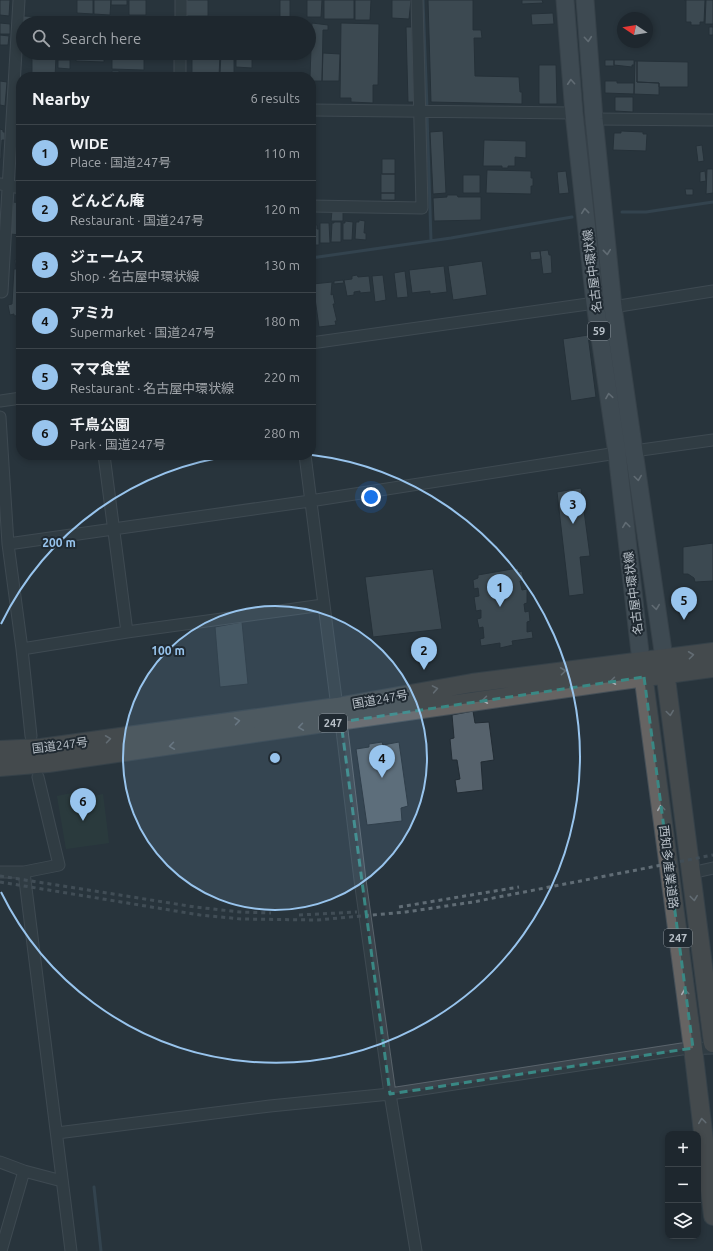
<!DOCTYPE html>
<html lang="en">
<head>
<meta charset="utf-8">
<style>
  body { margin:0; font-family:Ubuntu,"Noto Sans JP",sans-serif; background:#262f36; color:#f1f3f6 }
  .controls { position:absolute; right:12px; bottom:12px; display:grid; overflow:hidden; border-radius:8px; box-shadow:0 2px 6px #0003 }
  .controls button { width:36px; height:36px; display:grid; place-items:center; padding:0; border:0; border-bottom:1px solid #3c444a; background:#1e272e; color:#f1f3f6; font:20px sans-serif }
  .compass { position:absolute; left:617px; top:12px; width:36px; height:36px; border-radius:50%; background:#1e272e; box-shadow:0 2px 6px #0003; rotate:282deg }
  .you { position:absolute; left:371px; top:497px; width:14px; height:14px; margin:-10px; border:3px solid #fff; border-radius:50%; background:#1a73e8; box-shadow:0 0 0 6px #1a73e833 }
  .badge { display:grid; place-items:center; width:26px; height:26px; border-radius:50%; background:#98c4ed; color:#111; font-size:13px; font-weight:700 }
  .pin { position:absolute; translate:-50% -33px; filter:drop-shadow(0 1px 2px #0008) }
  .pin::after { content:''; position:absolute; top:21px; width:14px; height:12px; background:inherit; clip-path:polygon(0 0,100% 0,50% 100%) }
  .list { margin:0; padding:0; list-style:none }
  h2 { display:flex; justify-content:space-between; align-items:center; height:52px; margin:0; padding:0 16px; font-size:17px }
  h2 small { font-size:13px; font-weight:400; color:#a1a5aa }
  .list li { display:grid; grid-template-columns:26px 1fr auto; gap:12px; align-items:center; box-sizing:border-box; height:56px; padding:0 16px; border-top:1px solid #3c444a }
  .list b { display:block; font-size:15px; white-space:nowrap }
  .list p { margin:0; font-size:13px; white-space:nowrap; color:#a1a5aa }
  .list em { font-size:13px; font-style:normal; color:#a1a5aa }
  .icon { flex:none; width:22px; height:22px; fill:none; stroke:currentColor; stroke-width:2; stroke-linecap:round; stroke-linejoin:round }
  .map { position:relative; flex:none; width:713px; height:1251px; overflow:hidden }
  .search { position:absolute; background:#1e272e; box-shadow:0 2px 6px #0003; left:16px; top:16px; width:300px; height:44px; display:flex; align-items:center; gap:10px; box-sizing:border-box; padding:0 14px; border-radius:22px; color:#a1a5aa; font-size:15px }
  .panel { position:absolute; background:#1e272e; box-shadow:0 2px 6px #0003; left:16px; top:72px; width:300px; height:388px; border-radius:16px }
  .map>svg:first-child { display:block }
  .green { fill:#2d423f }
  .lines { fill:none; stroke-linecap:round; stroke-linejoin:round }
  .stream { stroke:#405464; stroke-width:3 }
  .building { fill:#56626c; stroke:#222c34 }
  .minor-casing { stroke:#59636b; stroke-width:13 }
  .primary-casing { stroke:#485159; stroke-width:19 }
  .trunk-casing { stroke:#465058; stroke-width:20 }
  .minor { stroke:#3b454d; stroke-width:11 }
  .primary { stroke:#5a646d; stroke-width:17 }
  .trunk { stroke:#666463; stroke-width:18 }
  .rail { stroke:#606c75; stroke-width:3; stroke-dasharray:4 4; stroke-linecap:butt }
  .oneway { stroke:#a5aeb6 }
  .oneway2 { stroke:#a8aeb4 }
  .marked { fill:none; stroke:#398884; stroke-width:3; stroke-dasharray:8 5; stroke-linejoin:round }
  .ring { fill:none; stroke:#98c4ed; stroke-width:2 }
  .labels { text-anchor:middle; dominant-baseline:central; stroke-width:4; stroke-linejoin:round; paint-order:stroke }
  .shield { fill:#202a32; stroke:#8a939b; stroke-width:1 }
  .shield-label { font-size:11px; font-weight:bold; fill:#b8c0c8 }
  .street-label { font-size:12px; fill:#b8c0c8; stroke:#202a32 }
  .centre { fill:#98c4ed; stroke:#202a32; stroke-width:2 }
  .ring-label { font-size:12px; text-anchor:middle; font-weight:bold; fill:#98c4ed; stroke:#202a32; stroke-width:4; stroke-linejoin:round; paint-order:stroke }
</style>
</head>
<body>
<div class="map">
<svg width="713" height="1251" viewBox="0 0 713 1251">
  <rect width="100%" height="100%" fill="#28343d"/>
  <path class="green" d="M77,792L78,799L103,794L109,843L66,849L57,796Z"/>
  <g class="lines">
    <path class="stream" d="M423,0L427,108
      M427,114L431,241
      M622,212H646L713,202
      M311,258L451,238L572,217
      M94,1187L101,1251"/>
  </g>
  <path class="building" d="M0,0H10L9,16L0,15Z
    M77,0H93V14L77,13Z
    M94,0H111L110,15L94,14Z
    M111,0H127V5H111Z
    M129,0H146V15H129Z
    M186,0H208V16H186Z
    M280,0H290V17H280Z
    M307,0H322L321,17H307Z
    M324,0H354V19H324Z
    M355,0H371L370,20H355Z
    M392,0H411L409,19L392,18Z
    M428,0H473V30H481L482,38H474L475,76L519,77L520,92H522V104L431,102Z
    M522,0H542L543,3L522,4Z
    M684,0H705L704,22H700V25H691V22H686V0Z
    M706,0H713V24H705Z
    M553,13L554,24L532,25L531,14Z
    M23,16L45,17V23H23Z
    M47,17H75V23H46Z
    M77,17L104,18V23H77Z
    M112,19L145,20V23H112Z
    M220,20V23H193V21Z
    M222,20H235V23H222Z
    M237,20H252V23H237Z
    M0,23L10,24V34H0Z
    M312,23L328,25V30H323L322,81H311L310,77Z
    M341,23L379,24L378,85H373V103L351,102V98H340Z
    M406,27H412L414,102H408Z
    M709,27H713V35H709Z
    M0,35L9,36L8,45H0Z
    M32,53H55L54,56L32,55Z
    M56,53H74V57H56Z
    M76,53H104V62L76,61Z
    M112,53H144V70L112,69Z
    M192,53H220L219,77H192Z
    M221,53H234V74H220Z
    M236,53H252V68L236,67Z
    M323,53L340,54L339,81H322Z
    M32,57H56L55,77H32Z
    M58,60H70V69L58,68Z
    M605,60H614V66H605Z
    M614,60H634V65H632V67L614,65Z
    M635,61H637V82L659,83V95L634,94Z
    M637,61L688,62V87H659V83L637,82Z
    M539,65H556L557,104H539Z
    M112,71H119V77H112Z
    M0,81L7,82L5,106L0,105Z
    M605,81H617V83H634V94L605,93Z
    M615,97H633V112L615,111Z
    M15,125H21V168H18L19,161L14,160Z
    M0,129L3,130V132H5V140H2L1,159H0Z
    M443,131L446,193L433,194L430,132Z
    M621,131L643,132V134H647L646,151L613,150L614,133H621Z
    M484,140L526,141V158L515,157V166H508V168H502V166H483Z
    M702,145L704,161L698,162L696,146Z
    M382,159H395V174H382Z
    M707,169H713V193L706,194Z
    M487,170L531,171V178H533V186H531V194L486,193Z
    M566,171L569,193L559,194L557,172Z
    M705,171L706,181L700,182V172Z
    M381,174H395V193H381Z
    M463,175H480V193H463Z
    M685,189H693V195H686Z
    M381,193H395V200H381Z
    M447,195H457L458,197H481V220L434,221L433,198L447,197Z
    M13,202L21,203V235L10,234Z
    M332,211L343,212V221H331Z
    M359,220L365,221L364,233H366V240L355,239L356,222H359Z
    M345,221L353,222L352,240H343V223H345Z
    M334,222H341V242H331L332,223H334Z
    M320,223H329L330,243H320Z
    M311,225H317V229H319V245H311Z
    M548,250L549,255H551L552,273L543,274L540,251Z
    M540,251L541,259L531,260L530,252Z
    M21,259V315L14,316V314L10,315L8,305L12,304L14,269H16L15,260Z
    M482,261L487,295L453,300L448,266Z
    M444,266L447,292L430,294V291L412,293L409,270Z
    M405,271L408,297L397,298L394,273Z
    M357,275L358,277L369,276L371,292L360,293V291L354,292V295L347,296L344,280L352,279V276Z
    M383,275L386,300L375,302L372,276Z
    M343,280L344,283L334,284V281Z
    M332,282L331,295L333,294L335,304H333L337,321H335L336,325L319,327L313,284Z
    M588,335L596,397L571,401L563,339Z
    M581,488L590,556L580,557L584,594L569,596L557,492Z
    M713,543V581L695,582L694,578L688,574H683V547Z
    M518,568L519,572L522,571L524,581H520L522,590L527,589V603L524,604L525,612L529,611L530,621L527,622V632L532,631L533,638L512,641L513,645L500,648V643L481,646L480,639L484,638L483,627L479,628L477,619L481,618V610L476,611L474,597L479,596L478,588L474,589L473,580L478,578V575Z
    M433,569L442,629L373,637L365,577Z
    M242,622L248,684L220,687L215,627Z
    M473,711L475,723L489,722L494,760L481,762L483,790L457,793L455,780L460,779L457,760H452L450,739L454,738L452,715Z
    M382,742L383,745L399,742L408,806L401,808L402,821L367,825L356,749L369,747V744Z"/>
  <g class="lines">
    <g class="minor-casing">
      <path id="minor" d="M181,23V0
        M180,77V53
        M311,110L574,113
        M594,119L713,120
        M0,184L21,188
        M311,206L422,208L417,0
        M2,292L19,0
        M613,307L713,291
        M311,343L595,303
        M0,401L21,398
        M0,417L8,544L22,649L31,736
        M634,451L713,440
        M104,455L127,632
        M305,455L337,707
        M8,544L310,501L617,453
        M22,649L127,632L323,605
        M341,722L360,880L390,1094L416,1251
        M0,872H24L59,865L38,777
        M24,872L71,1251
        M691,873L713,868
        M57,1133L270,1106L390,1094L682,1049L713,1048
        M0,1162L24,1171L62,1181
        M1,1251L24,1171"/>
    </g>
    <g class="primary-casing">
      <path id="primary" d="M565,0L574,113L595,303L617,453L641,661
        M585,0L594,119L613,307L664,658"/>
    </g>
    <g class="trunk-casing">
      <path id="trunk" d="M664,663L713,1043
        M642,666L693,1048L713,1216
        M0,750L41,748L337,707L472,683L713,652
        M0,767L48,763L616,681L713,668"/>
    </g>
    <use href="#minor" class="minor"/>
    <use href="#primary" class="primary"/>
    <use href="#trunk" class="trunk"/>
    <path class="rail" d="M0,876L195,907L240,912L271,913
      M0,882L200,915L241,919L317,920L406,912L473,902L713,855
      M399,907L519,887
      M299,915L357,912"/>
  </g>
  <defs><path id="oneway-chevron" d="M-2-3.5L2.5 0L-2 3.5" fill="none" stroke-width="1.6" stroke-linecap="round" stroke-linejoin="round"/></defs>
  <g class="oneway">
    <use href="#oneway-chevron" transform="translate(588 39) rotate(85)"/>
    <use href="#oneway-chevron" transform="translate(571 82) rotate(-94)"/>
    <use href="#oneway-chevron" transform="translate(585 211) rotate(-96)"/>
    <use href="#oneway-chevron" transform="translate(607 252) rotate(84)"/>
    <use href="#oneway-chevron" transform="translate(609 396) rotate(-99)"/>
    <use href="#oneway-chevron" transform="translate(638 478) rotate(82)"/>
    <use href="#oneway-chevron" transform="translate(626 525) rotate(-97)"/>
    <use href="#oneway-chevron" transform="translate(656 607) rotate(82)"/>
  </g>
  <g class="oneway2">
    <use href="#oneway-chevron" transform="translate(691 655) rotate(-7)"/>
    <use href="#oneway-chevron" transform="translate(563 671) rotate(-7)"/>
    <use href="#oneway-chevron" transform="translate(613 681) rotate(172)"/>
    <use href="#oneway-chevron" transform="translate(435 689) rotate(-10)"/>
    <use href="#oneway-chevron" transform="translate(485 700) rotate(172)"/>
    <use href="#oneway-chevron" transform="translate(670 713) rotate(82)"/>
    <use href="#oneway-chevron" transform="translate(237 721) rotate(-8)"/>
    <use href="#oneway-chevron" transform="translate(301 727) rotate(172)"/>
    <use href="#oneway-chevron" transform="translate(108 739) rotate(-8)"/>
    <use href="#oneway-chevron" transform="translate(172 746) rotate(172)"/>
    <use href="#oneway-chevron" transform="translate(661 808) rotate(-97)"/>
    <use href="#oneway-chevron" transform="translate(694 898) rotate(83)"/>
    <use href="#oneway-chevron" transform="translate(685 992) rotate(-97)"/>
    <use href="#oneway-chevron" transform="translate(702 1121) rotate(-97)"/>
  </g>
  <path d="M0 0H713V1251H0ZM644,677L693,1048L390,1094L341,722Z" fill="#28343d" fill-opacity=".55" fill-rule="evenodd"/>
  <path class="marked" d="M644,677L693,1048L390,1094L341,722Z"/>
  <circle cx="275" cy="758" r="152" fill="#98c4ed" fill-opacity=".12"/>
  <g class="ring">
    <circle cx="275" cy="758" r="152"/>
    <path d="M1 624A305 305 0 0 1 238 455M312 455A305 305 0 1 1 1 892"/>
  </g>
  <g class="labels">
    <g class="shield">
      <rect x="588" y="322" width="22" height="18" rx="3"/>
      <rect x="319" y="714" width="28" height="18" rx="3"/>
      <rect x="664" y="929" width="28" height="18" rx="3"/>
    </g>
    <g class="shield-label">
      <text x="599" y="331">59</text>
      <text x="333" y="723">247</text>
      <text x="678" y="938">247</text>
    </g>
    <g class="street-label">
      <text transform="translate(592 271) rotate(-97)">名古屋中環状線</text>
      <text transform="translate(633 593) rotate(-97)">名古屋中環状線</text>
      <text transform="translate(380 699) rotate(-10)">国道247号</text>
      <text transform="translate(60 745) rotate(-7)">国道247号</text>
      <text transform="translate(669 867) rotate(83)">西知多産業道路</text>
    </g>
  </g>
  <circle cx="275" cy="758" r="6" class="centre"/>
  <g class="ring-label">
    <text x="59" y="547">200 m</text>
    <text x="168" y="655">100 m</text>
  </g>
</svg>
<div class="controls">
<button>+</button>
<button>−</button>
<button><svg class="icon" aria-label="layers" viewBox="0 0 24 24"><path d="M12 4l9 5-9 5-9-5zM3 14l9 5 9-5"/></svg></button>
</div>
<svg class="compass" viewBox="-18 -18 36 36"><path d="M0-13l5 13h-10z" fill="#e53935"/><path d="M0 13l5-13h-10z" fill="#a1a5aa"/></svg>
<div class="you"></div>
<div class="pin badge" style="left:500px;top:607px">1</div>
<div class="pin badge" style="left:424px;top:670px">2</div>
<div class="pin badge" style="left:573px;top:524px">3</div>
<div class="pin badge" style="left:382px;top:778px">4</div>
<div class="pin badge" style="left:684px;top:620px">5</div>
<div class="pin badge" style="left:83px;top:821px">6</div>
<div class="search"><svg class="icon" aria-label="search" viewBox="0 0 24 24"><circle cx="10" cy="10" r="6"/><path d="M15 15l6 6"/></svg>Search here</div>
<section class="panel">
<h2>Nearby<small>6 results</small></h2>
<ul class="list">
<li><span class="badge">1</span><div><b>WIDE</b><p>Place · 国道247号</p></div><em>110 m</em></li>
<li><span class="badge">2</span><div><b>どんどん庵</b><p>Restaurant · 国道247号</p></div><em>120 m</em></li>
<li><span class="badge">3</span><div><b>ジェームス</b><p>Shop · 名古屋中環状線</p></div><em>130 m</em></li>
<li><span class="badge">4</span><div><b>アミカ</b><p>Supermarket · 国道247号</p></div><em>180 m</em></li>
<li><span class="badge">5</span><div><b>ママ食堂</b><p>Restaurant · 名古屋中環状線</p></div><em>220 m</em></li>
<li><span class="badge">6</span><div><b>千鳥公園</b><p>Park · 国道247号</p></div><em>280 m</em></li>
</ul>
</section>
</div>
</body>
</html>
